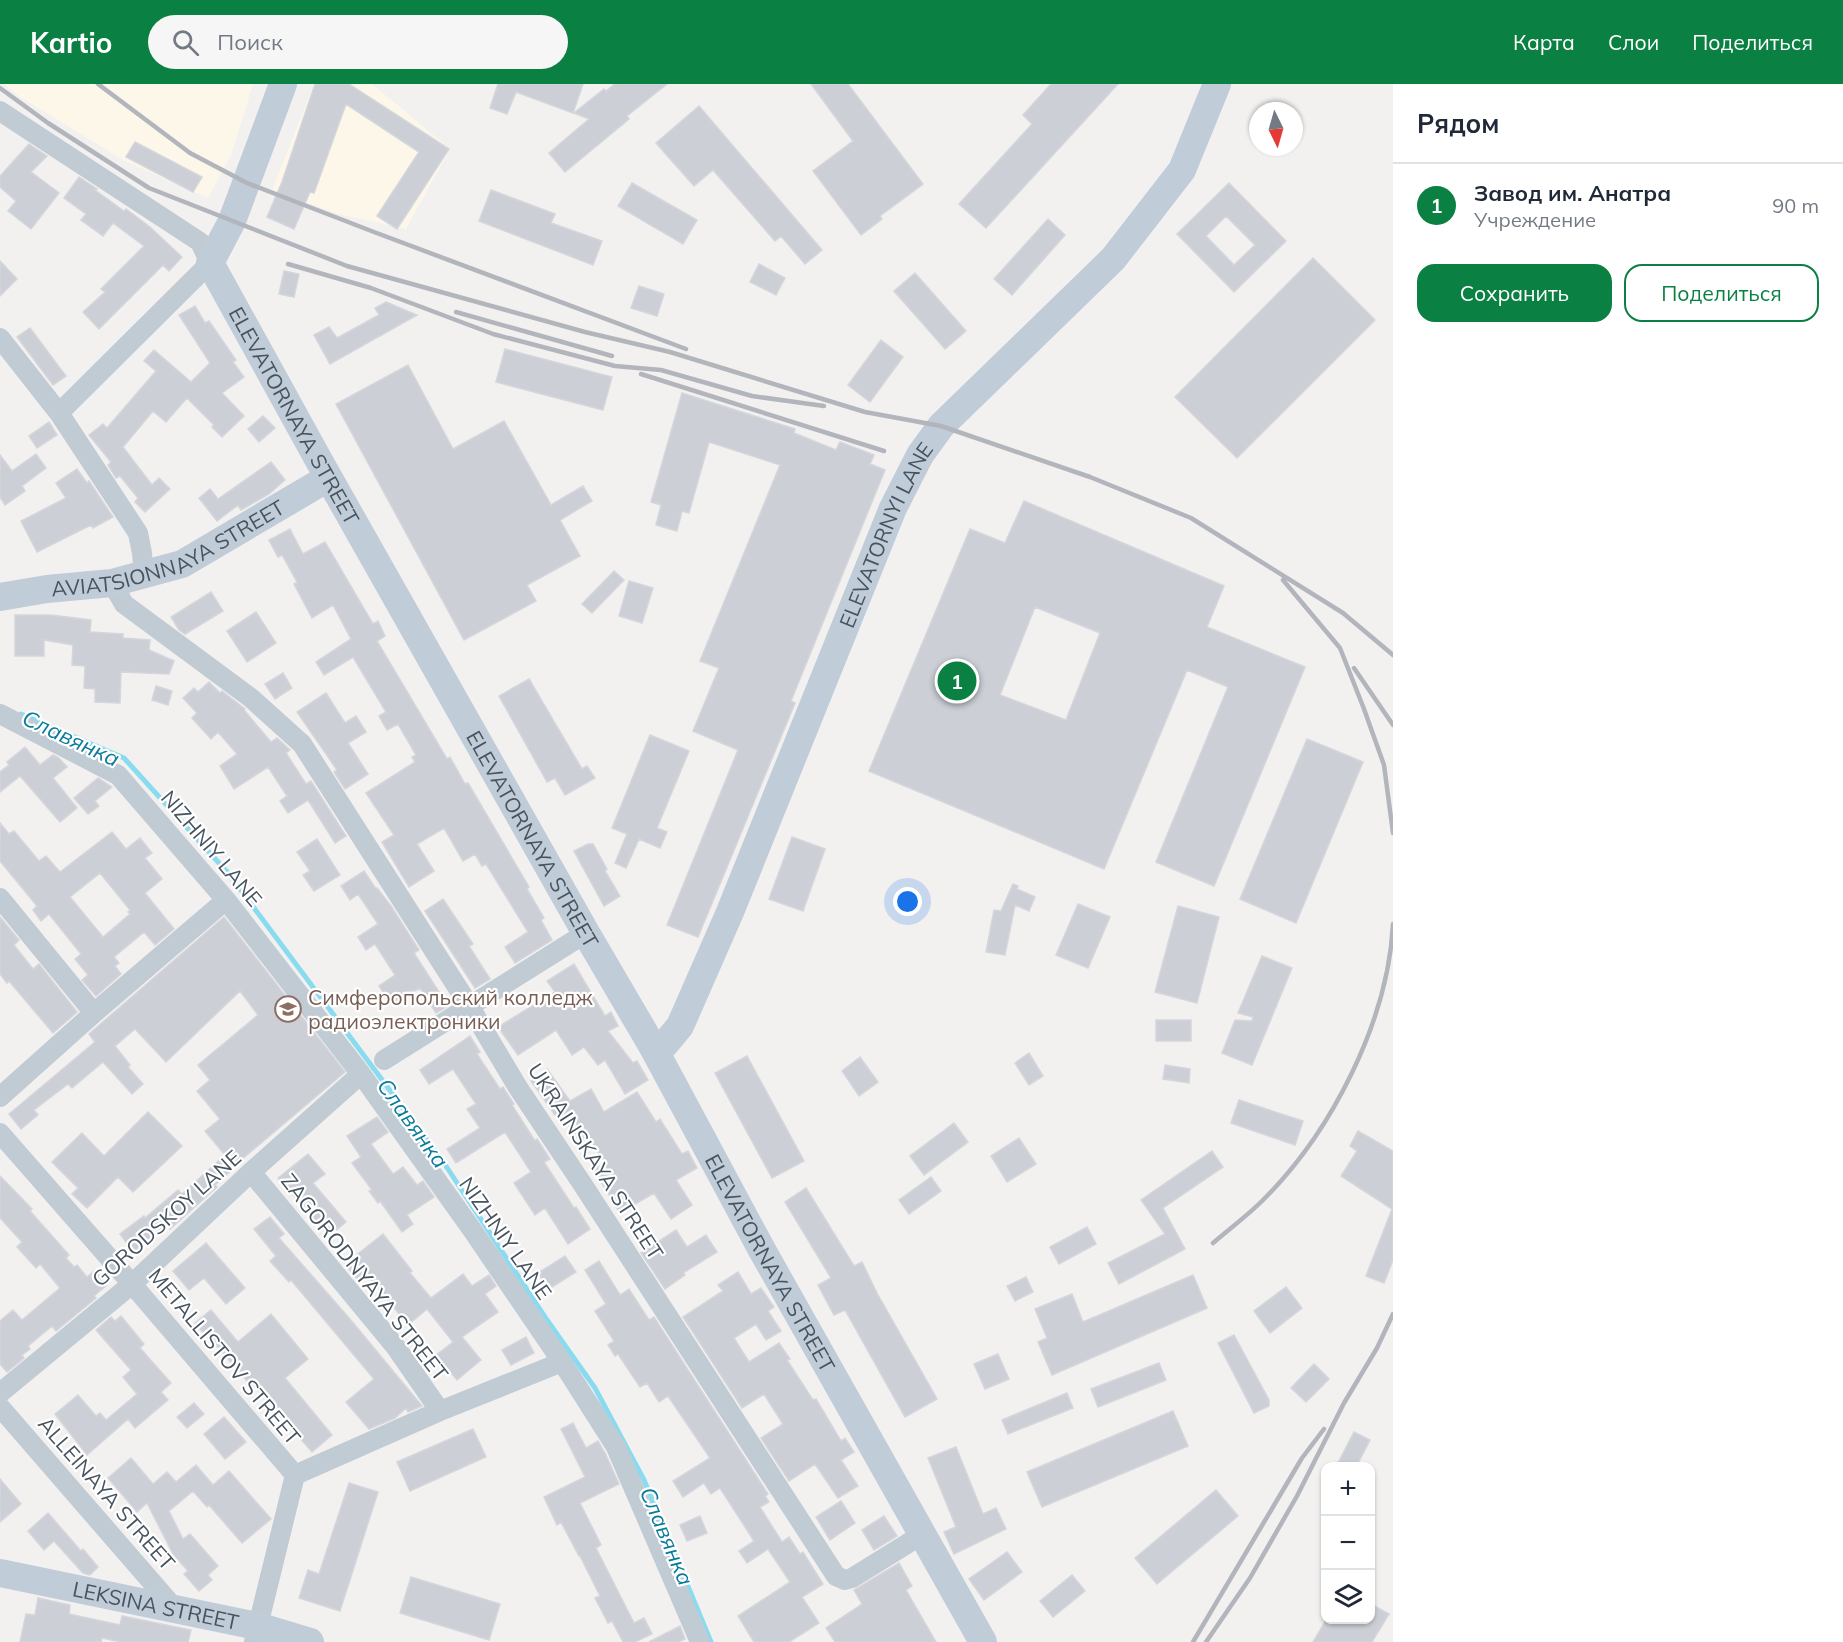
<!DOCTYPE html>
<html lang="ru">
<head>
<meta charset="utf-8">
<style>
  body { margin:0; font-family:Mulish,sans-serif; background:#f6f6f7; color:#1f2937 }
  .controls { position:absolute; right:18px; bottom:18px; display:grid; overflow:hidden; border-radius:12px; box-shadow:0 2px 4px #0004 }
  .controls button { width:54px; height:54px; display:grid; place-items:center; padding:0; border:0; border-bottom:2px solid #e0e1e3; background:#fff; color:#1f2937; font:30px sans-serif }
  .compass { position:absolute; left:1249px; top:18px; width:54px; height:54px; border-radius:50%; background:#fff; box-shadow:0 2px 4px #0004; rotate:175deg }
  .you { position:absolute; left:908px; top:818px; width:21px; height:21px; margin:-15px; border:4px solid #fff; border-radius:50%; background:#1a73e8; box-shadow:0 0 0 9px #1a73e833 }
  .badge { display:grid; place-items:center; width:39px; height:39px; border-radius:50%; background:#0b8043; color:#fff; font-size:20px; font-weight:700 }
  .pin { position:absolute; translate:-50% -50%; border:3px solid #fff; box-shadow:0 2px 6px #0006 }
  .list { margin:0; padding:0; list-style:none }
  h2 { display:flex; justify-content:space-between; align-items:center; height:78px; margin:0; padding:0 24px; font-size:26px }
  h2 small { font-size:20px; font-weight:400; color:#747a83 }
  .list li { display:grid; grid-template-columns:39px 1fr auto; gap:18px; align-items:center; box-sizing:border-box; height:84px; padding:0 24px; border-top:2px solid #e0e1e3 }
  .list b { display:block; font-size:22px; white-space:nowrap }
  .list p { margin:0; font-size:20px; white-space:nowrap; color:#747a83 }
  .list em { font-size:20px; font-style:normal; color:#747a83 }
  .actions { display:flex; gap:12px; padding:18px 24px }
  .actions a { flex:1; padding:14px 0; border:2px solid #0b8043; border-radius:18px; text-align:center; font-size:21px; color:#0b8043 }
  .actions .main { background:#0b8043; color:#fff }
  .icon { flex:none; width:33px; height:33px; fill:none; stroke:currentColor; stroke-width:2; stroke-linecap:round; stroke-linejoin:round }
  .map { position:relative; flex:none; width:1393px; height:1558px; overflow:hidden }
  header { display:flex; align-items:center; gap:36px; box-sizing:border-box; height:84px; padding:0 30px; background:#0b8043; color:#fff }
  header strong { font-size:28px }
  nav { display:flex; gap:33px; margin-inline-start:auto; font-size:21px }
  .search { width:420px; height:54px; background:#f6f6f7; display:flex; align-items:center; gap:15px; box-sizing:border-box; padding:0 21px; border-radius:33px; color:#747a83; font-size:22px }
  main { display:flex }
  aside { flex:1; background:#fff }
  .map>svg:first-child { display:block }
  .commercial { fill:#fdf7ea }
  .lines { fill:none; stroke-linecap:round; stroke-linejoin:round }
  .stream { stroke:#89dbf0; stroke-width:5 }
  .building { fill:#cccfd5; stroke:#d4d6dc; stroke-width:1.5; fill-rule:evenodd }
  .street { stroke:#c0cbd3; stroke-width:20 }
  .secondary { stroke:#c0ccd8; stroke-width:28 }
  .rail { stroke:#b2b5bb; stroke-width:4.5 }
  .labels { text-anchor:middle; dominant-baseline:central; stroke-width:4.5; stroke-linejoin:round; paint-order:stroke }
  .street-label { font-size:21px; fill:#47545f; stroke:#fff }
  .education-label { font-size:21px; fill:#785e54; stroke:#fff; text-anchor:start }
  .water-label { font-size:22px; font-style:italic; fill:#087c9a; stroke:#fff }
</style>
</head>
<body>
<header>
<strong>Kartio</strong>
<div class="search"><svg class="icon" aria-label="search" viewBox="0 0 24 24"><circle cx="10" cy="10" r="6"/><path d="M15 15l6 6"/></svg>Поиск</div>
<nav><a>Карта</a><a>Слои</a><a>Поделиться</a></nav>
</header>
<main>
<div class="map">
<svg width="1393" height="1558" viewBox="0 0 1393 1558">
  <rect width="100%" height="100%" fill="#f3f0f0"/>
  <path class="commercial" d="M4,0H253L231,71L208,114L125,77L20,13Z
    M314,0H372L450,65L406,145L339,130L272,107Z"/>
  <g class="lines">
    <path class="stream" d="M21,630L124,674L228,789L444,1079L547,1236L595,1304L644,1396L711,1558"/>
  </g>
  <path class="building" d="M315,0H349L449,65L397,145L377,132L419,68L346,20L314,109L310,108L294,145L267,133L282,98Z
    M498,0H583L573,29L516,8L507,30L490,24Z
    M615,0H667L627,32L629,35L565,88L549,69L589,35L574,29L604,5L606,7Z
    M811,0H848L923,100L880,132L882,135L861,151L813,87L853,57Z
    M1051,0H1118L986,144L959,120L1032,40L1023,31Z
    M699,22L822,166L805,180L781,152L775,157L713,86L694,102L656,59Z
    M135,58L202,93L193,108L126,73Z
    M29,60L47,72L31,88L59,109L31,145L8,127L16,117L0,103V92Z
    M79,93L97,105L95,106L124,127L126,125L150,143L182,173L169,187L163,181L99,245L83,228L105,208L101,205L144,162L113,139L103,152L81,136L86,130L64,114Z
    M632,99L697,136L683,160L618,122Z
    M1229,99L1286,157L1234,208L1177,150ZM1226,132L1255,161L1234,181L1206,152Z
    M491,106L555,130L551,139L602,157L593,181L479,137Z
    M1048,135L1065,151L1012,211L994,195Z
    M1313,174L1375,236L1237,374L1175,313Z
    M0,177L17,195L0,212Z
    M759,180L785,194L776,211L750,198Z
    M284,187L299,190L294,213L279,210Z
    M915,189L966,247L945,265L894,207Z
    M639,202L664,210L657,232L631,224Z
    M386,218L417,231L330,280L314,251L329,243L337,254L379,231L375,224Z
    M195,222L205,239L209,237L236,276L233,278L244,293L222,309L244,332L222,353L212,343L214,341L187,314L166,338L153,327L123,363L152,401L159,394L170,405L145,428L135,418L138,414L120,392L116,394L108,381L111,378L89,351L103,340L107,344L156,287L144,277L154,266L191,298L210,279L179,231Z
    M30,244L66,292L53,301L17,253Z
    M881,256L903,273L870,318L848,301Z
    M505,265L612,293L603,326L496,298Z
    M408,281L453,365L504,337L551,421L583,402L592,417L560,436L580,472L527,501L536,517L464,556L336,320Z
    M682,309L795,345L794,349L836,366L840,358L874,371L870,380L885,386L791,617L795,619L698,853L667,841L738,666L693,647L719,584L700,577L780,381L709,358L689,429L682,427L677,447L656,441L661,421L651,418Z
    M263,332L275,344L259,358L248,345Z
    M49,338L57,351L37,364L29,352Z
    M36,370L46,384L22,402L25,407L5,421L0,413V371L12,387Z
    M271,378L285,396L269,410L241,426L238,421L217,437L199,414L210,405L218,415Z
    M77,385L87,399L89,397L113,433L93,444L91,441L37,468L21,437L66,414L56,399Z
    M1024,417L1224,502L1207,543L1305,583L1214,802L1156,778L1228,603L1187,586L1104,785L869,687L970,445L1005,459ZM1035,523L1100,549L1066,636L1000,611Z
    M290,445L303,470L325,458L373,540L378,537L385,552L377,557L447,675L450,673L465,700L468,699L529,803L527,805L544,834L541,836L552,856L515,879L505,863L528,848L486,780L482,782L475,770L463,777L444,744L417,760L434,787L409,803L382,758L394,751L366,709L415,678L412,673L416,671L398,640L387,646L379,632L386,628L353,573L324,591L316,578L351,555L333,521L312,534L294,500L297,498L282,471L278,473L269,456Z
    M614,487L624,496L592,529L582,520Z
    M629,497L653,504L642,539L619,532Z
    M211,508L223,527L185,550L179,546L171,533Z
    M256,528L276,559L247,578L227,547Z
    M15,531H51L91,536L90,548L123,550V554L150,556L149,566L174,577L169,590L121,588L120,619L95,618V605L84,604L85,582L72,581L73,561L44,556V572H15Z
    M283,589L292,604L275,615L265,600Z
    M529,595L582,685L587,682L595,694L565,711L555,694L547,698L499,612Z
    M209,598L220,609L222,607L245,625L244,626L271,658L277,654L290,666L286,669L306,700L311,697L346,752L335,759L308,716L288,729L280,717L287,712L268,683L234,705L220,682L237,670L218,648L211,655L192,634L197,629L183,614L194,604L198,608Z
    M156,602L172,607L168,621L152,616Z
    M326,609L345,639L356,632L366,648L348,659L368,690L345,705L334,688L337,686L297,628Z
    M650,651L689,667L657,744L667,748L660,764L639,755L626,784L615,779L627,750L612,744Z
    M1307,655L1363,678L1296,839L1240,815Z
    M25,663L40,681L53,671L59,674L67,683L53,694L77,724L60,738L20,692L0,708V688L9,681L7,678Z
    M98,694L112,703L95,717L99,722L88,730L74,714Z
    M0,739L9,750L14,747L39,777L46,772L60,788L112,748L126,765L140,754L152,769L145,774L162,795L145,809L174,845L155,861L144,848L114,873L119,879L115,882L121,890L96,912L82,896L88,891L75,875L81,870L49,830L41,837L33,826L37,822L0,777ZM100,789L130,826L128,828L130,830L103,853L70,813Z
    M792,753L825,765L803,827L769,815Z
    M317,755L340,791L314,807L303,791L310,787L297,768Z
    M588,760H593L607,785L605,787L620,812L604,822L574,767Z
    M364,787L376,805L377,804L391,822L419,866L414,869L448,922L436,929L420,904L414,907L413,906L391,920L379,902L395,891L375,860L366,866L358,853L378,840L358,810L350,816L341,802Z
    M1013,800L1018,802L1017,805L1035,813L1029,827L1015,821L1005,871L986,868L994,826L1001,827Z
    M443,815L473,860L469,862L490,895L475,904L425,827Z
    M1078,820L1110,833L1088,884L1056,871Z
    M1178,822L1219,833L1197,919L1155,908Z
    M0,833L19,856L14,861L33,885L39,880L77,928L53,949L9,897L7,899L0,890Z
    M224,833L345,988L241,1076L242,1077L215,1101L217,1103L170,1145L168,1142L133,1168L120,1150L144,1132L145,1134L178,1106L182,1110L225,1071L205,1047L220,1035L197,1007L210,996L198,981L258,931L240,907L166,978L135,945L115,962L130,981L128,983L143,1000L132,1010L103,978L72,1004L68,1000L34,1026L38,1031L21,1045L9,1030L95,958L89,950Z
    M1262,872L1292,884L1252,981L1222,969L1235,936L1252,937L1253,933L1238,929Z
    M574,880L605,932L611,928L618,942L608,947L633,979L637,977L648,996L625,1010L605,976L598,981L584,963L572,971L556,946L518,971L498,943L555,908L547,897Z
    M1156,936H1191V957H1156Z
    M470,952L480,968L477,970L500,1005L503,1003L514,1020L512,1021L535,1057L537,1055L550,1075L544,1078L574,1124L576,1123L590,1145L568,1160L545,1124L535,1131L514,1099L531,1088L505,1048L456,1079L447,1065L480,1044L467,1025L476,1020L453,985L429,1000L420,986Z
    M1029,969L1043,992L1029,1001L1015,979Z
    M747,972L804,1077L772,1094L715,989Z
    M860,973L878,998L859,1012L842,987Z
    M1165,981L1190,985L1189,999L1163,995Z
    M547,985L570,1017L591,1005L604,1028L637,1008L656,1038L660,1035L682,1070L688,1067L697,1084L676,1096L692,1121L671,1135L654,1109L620,1129L594,1086L605,1079L589,1053L580,1059L565,1036L560,1038L531,997Z
    M1239,1016L1303,1037L1295,1061L1231,1039Z
    M148,1028L182,1062L133,1108L118,1093L87,1124L72,1110L78,1104L52,1078L82,1049L104,1072Z
    M377,1033L388,1048L371,1060L393,1090L403,1083L417,1101L423,1097L434,1113L407,1131L413,1140L402,1148L380,1117L378,1119L369,1107L372,1106L352,1079L361,1073L347,1052Z
    M954,1039L968,1058L924,1091L910,1072Z
    M1358,1047L1393,1067V1176L1384,1199L1366,1192L1392,1125L1341,1092L1357,1067L1350,1062Z
    M1019,1054L1036,1080L1007,1098L991,1072Z
    M1212,1067L1223,1083L1163,1124L1185,1165L1119,1200L1108,1179L1165,1150L1141,1116Z
    M308,1070L325,1090L313,1099L346,1138L329,1152L278,1094Z
    M0,1092L32,1125L30,1127L69,1171L66,1174L74,1183L77,1181L87,1193L95,1186L107,1201L94,1212L96,1214L56,1247L52,1242L28,1262L30,1265L22,1271L24,1274L7,1288L0,1280V1237L13,1226L22,1236L60,1204L40,1180L36,1184L17,1163L22,1158L0,1134Z
    M931,1093L941,1107L909,1130L899,1116Z
    M806,1104L854,1182L862,1178L877,1209L937,1315L905,1333L845,1226L834,1231L818,1201L831,1194L785,1118Z
    M270,1133L284,1150L279,1154L350,1235L422,1322L408,1328L406,1324L395,1334L369,1345L346,1318L374,1295L291,1196L289,1198L270,1177L276,1172L254,1145Z
    M1087,1143L1096,1160L1059,1180L1050,1163Z
    M676,1146L687,1163L706,1151L717,1168L683,1189L685,1191L665,1205L641,1169Z
    M383,1150L412,1187L410,1189L431,1214L463,1190L472,1202L489,1191L496,1202L485,1210L498,1228L462,1253L481,1276L457,1296L436,1271L453,1258L427,1225L408,1241L365,1188L357,1195L345,1180Z
    M206,1159L245,1204L226,1220L204,1194L189,1206L173,1187Z
    M565,1172L576,1188L549,1205L538,1189Z
    M599,1177L620,1211L629,1205L649,1236L654,1233L768,1410L765,1412L769,1418L760,1423L782,1458L789,1453L800,1470L803,1468L823,1500L802,1513L819,1539L789,1558H754L738,1532L790,1498L768,1465L747,1479L739,1467L754,1457L720,1404L711,1410L704,1399L683,1413L673,1397L710,1374L668,1312L659,1318L647,1299L640,1303L618,1270L615,1272L608,1261L614,1257L595,1227L606,1220L585,1186Z
    M738,1188L751,1210L761,1204L774,1223L768,1227L781,1247L766,1256L756,1240L734,1254L749,1278L779,1259L790,1275L787,1276L813,1316L816,1315L841,1357L845,1354L854,1368L841,1376L858,1402L838,1414L815,1380L789,1397L761,1354L783,1340L764,1310L742,1324L683,1233L723,1207L718,1201Z
    M1193,1191L1207,1224L1052,1291L1038,1258L1047,1254L1035,1225L1072,1210L1083,1238Z
    M1026,1193L1033,1208L1015,1217L1007,1202Z
    M1286,1203L1302,1224L1270,1249L1254,1227Z
    M211,1226L238,1258L271,1230L308,1275L285,1294L332,1351L312,1368L249,1296L247,1297L216,1261L214,1262L195,1239Z
    M121,1232L144,1260L140,1264L171,1299L161,1308L168,1316L135,1344L128,1335L87,1371L55,1330L78,1311L96,1332L100,1329L106,1336L137,1310L123,1293L131,1286L96,1246L111,1233L115,1237Z
    M1234,1251L1269,1316V1322L1254,1329L1218,1259Z
    M526,1253L534,1269L511,1281L502,1266Z
    M998,1270L1009,1295L985,1305L974,1280Z
    M1159,1279L1166,1296L1098,1323L1091,1305Z
    M1314,1280L1329,1295L1306,1318L1291,1304Z
    M1067,1309L1073,1324L1008,1350L1002,1336Z
    M194,1319L204,1330L187,1344L177,1333Z
    M1173,1327L1188,1362L1042,1423L1027,1388Z
    M224,1333L246,1358L225,1375L204,1350Z
    M573,1339L586,1364L598,1357L605,1369L619,1400L580,1419L601,1461L596,1464L634,1539L644,1534L652,1550L635,1558H623L612,1537L608,1539L595,1514L600,1512L580,1472H579L561,1438L557,1441L544,1413L585,1393L561,1345Z
    M473,1345L486,1373L410,1407L397,1378Z
    M1354,1348L1370,1356L1356,1383H1336Z
    M956,1363L983,1430L996,1424L1006,1445L954,1470L944,1448L956,1443L928,1374Z
    M131,1374L153,1400L167,1388L176,1398L196,1381L213,1401L229,1387L271,1435L242,1459L209,1421L207,1423L193,1407L169,1427L183,1455L190,1450L218,1482L208,1491L212,1496L199,1507L184,1490L188,1487L173,1470L147,1419L137,1428L108,1394Z
    M0,1395L21,1420L0,1438Z
    M349,1399L378,1408L340,1527L299,1514L308,1486L319,1490Z
    M1216,1406L1238,1432L1157,1500L1135,1474Z
    M841,1417L855,1439L830,1456L816,1433Z
    M48,1429L81,1467L83,1465L98,1483L90,1491L83,1489L54,1457L44,1466L28,1447Z
    M700,1432L707,1449L687,1457L680,1441Z
    M884,1432L897,1452L874,1466L862,1446Z
    M1007,1468L1022,1488L984,1516L969,1495Z
    M899,1479L912,1502L906,1506L936,1558H835L826,1544L862,1520L854,1506Z
    M1072,1491L1085,1507L1053,1533L1040,1517Z
    M411,1493L500,1520L489,1556L400,1529Z
    M38,1514L70,1521L69,1530L120,1541L122,1532L191,1546L188,1558H121L102,1554L101,1558H20L26,1530L35,1531Z
    M1371,1520L1389,1530L1372,1558H1313L1326,1536H1371Z
    M680,1542L685,1555L678,1558H649Z"/>
  <g class="lines">
    <path class="street" d="M0,27L200,158L210,179L59,329
      M0,254L59,329L138,449L142,469L144,492
      M112,499L124,520L251,614L302,660L470,923L517,1002L583,1101L836,1492L845,1496L852,1494L923,1450
      M0,630L118,691L226,816L361,990L473,1147L562,1278L616,1363L700,1558
      M0,814L94,929
      M384,976L586,849
      M0,1013L94,929L226,816
      M0,1049L132,1200L295,1391
      M251,1088L395,1262L440,1327
      M0,1309L132,1200L251,1088L361,990
      M0,1323L177,1527
      M254,1558L295,1391L440,1327L562,1278"/>
    <g class="secondary">
      <path id="s1" d="M283,0L232,137L210,179L322,382L586,849L654,965L762,1166L983,1558"/>
      <path id="s2" d="M0,513L47,505L112,499L182,480L328,394"/>
      <path id="s3" d="M654,965L665,960L680,942L730,828L893,424L920,371L941,342L1113,175L1182,86L1217,0"/>
      <path id="s4" d="M0,1489L257,1542L310,1558"/>
    </g>
    <path class="rail" d="M98,0L190,69L247,99L374,148L686,265
      M0,4L48,39L149,104L347,182L585,248L670,268L865,328L941,342L1090,393L1191,434L1343,529L1393,571
      M288,180L371,204L493,250L615,282L661,286L752,312L824,322
      M456,228L612,272
      M641,290L884,367
      M1283,496L1340,564L1364,625L1384,681L1393,749
      M1354,584L1393,641
      M1213,1159C1229,1145 1247,1132 1262,1117C1331,1049 1388,938 1393,840
      M1193,1558L1302,1374L1324,1345
      M1206,1558L1250,1494L1297,1412L1344,1319L1377,1264L1393,1230"/>
  </g>
  <defs>
    <g id="university-ring" transform="scale(1.35)"><circle r="9.5" fill="#fff" stroke="#8d6e63" stroke-width="1.5"/><path d="M0-5L7-2L0 1L-7-2ZM-4 1L0 2.5L4 1V4Q0 6-4 4Z" fill="#8d6e63"/></g>
  </defs>
  <g fill-rule="evenodd">
    <use href="#university-ring" x="288" y="925"/>
  </g>
  <g class="labels">
    <g class="street-label">
      <text stroke="none"><textPath href="#s1" startOffset="368">ELEVATORNAYA STREET</textPath></text>
      <text stroke="none"><textPath href="#s3" startOffset="568">ELEVATORNYI LANE</textPath></text>
      <text stroke="none"><textPath href="#s2" startOffset="177">AVIATSIONNAYA STREET</textPath></text>
      <text stroke="none"><textPath href="#s1" startOffset="854">ELEVATORNAYA STREET</textPath></text>
      <text transform="translate(212 764) rotate(50)">NIZHNIY LANE</text>
      <text transform="translate(596 1077) rotate(57)">UKRAINSKAYA STREET</text>
      <text transform="translate(166 1134) rotate(-42)">GORODSKOY LANE</text>
      <text transform="translate(506 1154) rotate(55)">NIZHNIY LANE</text>
      <text stroke="none"><textPath href="#s1" startOffset="1340">ELEVATORNAYA STREET</textPath></text>
      <text transform="translate(365 1193) rotate(52)">ZAGORODNYAYA STREET</text>
      <text transform="translate(225 1272) rotate(50)">METALLISTOV STREET</text>
      <text transform="translate(107 1409) rotate(49)">ALLEINAYA STREET</text>
      <text stroke="none"><textPath href="#s4" startOffset="159">LEKSINA STREET</textPath></text>
    </g>
    <g class="education-label">
      <text x="308" y="913">Симферопольский колледж<tspan x="308" dy="24">радиоэлектроники</tspan></text>
    </g>
    <g class="water-label">
      <text transform="translate(71 654) rotate(25)">Славянка</text>
      <text transform="translate(413 1039) rotate(54)">Славянка</text>
      <text transform="translate(667 1452) rotate(67)">Славянка</text>
    </g>
  </g>
</svg>
<div class="controls">
<button>+</button>
<button>−</button>
<button><svg class="icon" aria-label="layers" viewBox="0 0 24 24"><path d="M12 4l9 5-9 5-9-5zM3 14l9 5 9-5"/></svg></button>
</div>
<svg class="compass" viewBox="-18 -18 36 36"><path d="M0-13l5 13h-10z" fill="#e53935"/><path d="M0 13l5-13h-10z" fill="#747a83"/></svg>
<div class="you"></div>
<div class="pin badge" style="left:957px;top:597px">1</div>
</div>
<aside>
<h2>Рядом<small></small></h2>
<ul class="list">
<li><span class="badge">1</span><div><b>Завод им. Анатра</b><p>Учреждение</p></div><em>90 m</em></li>
</ul>
<div class="actions"><a class="main">Сохранить</a><a>Поделиться</a></div>
</aside>
</main>
</body>
</html>
